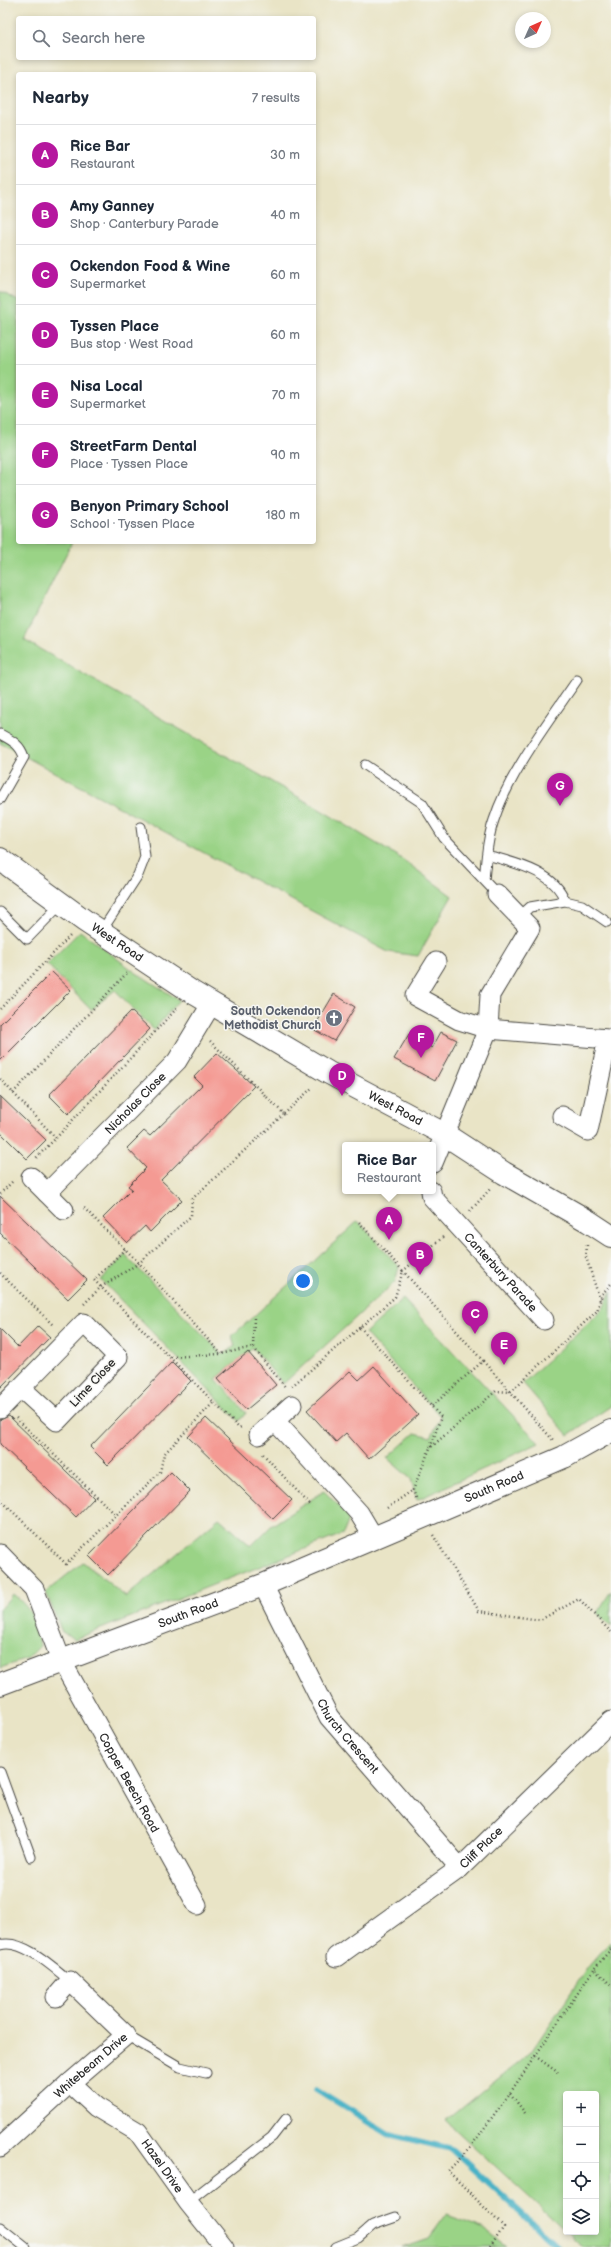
<!DOCTYPE html>
<html lang="en">
<head>
<meta charset="utf-8">
<style>
  body { margin:0; font-family:"Balsamiq Sans",sans-serif; background:#f6f6f7; color:#1f2937 }
  .controls { position:absolute; right:12px; bottom:12px; display:grid; overflow:hidden; border-radius:4px; box-shadow:0 2px 6px #0003 }
  .controls button { width:36px; height:36px; display:grid; place-items:center; padding:0; border:0; border-bottom:1px solid #e0e1e3; background:#fff; color:#1f2937; font:20px sans-serif }
  .compass { position:absolute; left:515px; top:12px; width:36px; height:36px; border-radius:50%; background:#fff; box-shadow:0 2px 6px #0003; rotate:45deg }
  .you { position:absolute; left:303px; top:1281px; width:14px; height:14px; margin:-10px; border:3px solid #fff; border-radius:50%; background:#1a73e8; box-shadow:0 0 0 6px #1a73e833 }
  .badge { display:grid; place-items:center; width:26px; height:26px; border-radius:50%; background:#b5179e; color:#fff; font-size:13px; font-weight:700 }
  .pin { position:absolute; translate:-50% -33px; filter:drop-shadow(0 1px 2px #0008) }
  .pin::after { content:''; position:absolute; top:21px; width:14px; height:12px; background:inherit; clip-path:polygon(0 0,100% 0,50% 100%) }
  .popup { position:absolute; left:342px; top:1142px; width:94px; height:52px; box-sizing:border-box; display:grid; place-content:center; border-radius:4px; background:#fff; filter:drop-shadow(0 1px 3px #0005); font-size:13px; white-space:nowrap; color:#747a83 }
  .popup b { font-size:15px; color:#1f2937 }
  .popup::after { content:''; position:absolute; left:50%; top:100%; margin-left:-8px; border:8px solid transparent; border-top-color:#fff }
  .list { margin:0; padding:0; list-style:none }
  h2 { display:flex; justify-content:space-between; align-items:center; height:52px; margin:0; padding:0 16px; font-size:17px }
  h2 small { font-size:13px; font-weight:400; color:#747a83 }
  .list li { display:grid; grid-template-columns:26px 1fr auto; gap:12px; align-items:center; box-sizing:border-box; height:60px; padding:0 16px; border-top:1px solid #e0e1e3 }
  .list b { display:block; font-size:15px; white-space:nowrap }
  .list p { margin:0; font-size:13px; white-space:nowrap; color:#747a83 }
  .list em { font-size:13px; font-style:normal; color:#747a83 }
  .icon { flex:none; width:22px; height:22px; fill:none; stroke:currentColor; stroke-width:2; stroke-linecap:round; stroke-linejoin:round }
  .map { position:relative; flex:none; width:611px; height:2247px; overflow:hidden }
  .search { position:absolute; background:#fff; box-shadow:0 2px 6px #0003; left:16px; top:16px; width:300px; height:44px; display:flex; align-items:center; gap:10px; box-sizing:border-box; padding:0 14px; border-radius:4px; color:#747a83; font-size:15px }
  .panel { position:absolute; background:#fff; box-shadow:0 2px 6px #0003; left:16px; top:72px; width:300px; height:472px; border-radius:4px }
  .map>svg:first-child { display:block }
  .green { fill:#9ad386; stroke:#627f58 }
  .lines { fill:none; stroke-linecap:round; stroke-linejoin:round }
  .stream { stroke:#48b2c6; stroke-width:6 }
  .building { fill:#f49a93 }
  .service-casing { stroke:#484742; stroke-width:11 }
  .minor-casing { stroke:#484742; stroke-width:21 }
  .tertiary-casing { stroke:#484742; stroke-width:24 }
  .secondary-casing { stroke:#484742; stroke-width:24 }
  .path { stroke:#484742; stroke-width:2.5; stroke-dasharray:1 3; stroke-linecap:butt }
  .service { stroke:#fff; stroke-width:9 }
  .minor { stroke:#fff; stroke-width:19 }
  .tertiary { stroke:#fff; stroke-width:22 }
  .secondary { stroke:#fff; stroke-width:22 }
  .labels { text-anchor:middle; dominant-baseline:central; stroke-width:3; stroke-linejoin:round; paint-order:stroke }
  .street-label { font-size:12px; fill:#2b2b2b; stroke:#f6f6f2 }
  .worship-label { font-size:12px; font-weight:bold; fill:#5b616d; stroke:#f6f6f2; text-anchor:end }
</style>
</head>
<body>
<div class="map">
<svg width="611" height="2247" viewBox="0 0 611 2247">
  <rect width="100%" height="100%" fill="#f6f6f2"/>
  <filter id="ink" filterUnits="userSpaceOnUse"><feTurbulence type="fractalNoise" baseFrequency=".025" numOctaves="2"/><feDisplacementMap in="SourceGraphic" scale="8" xChannelSelector="R" yChannelSelector="G"/><feConvolveMatrix kernelMatrix="1 2 1 2 8 2 1 2 1" color-interpolation-filters="sRGB"/></filter>
  <filter id="wash" filterUnits="userSpaceOnUse"><feTurbulence type="fractalNoise" baseFrequency=".012" numOctaves="4" result="noise"/><feDisplacementMap in="SourceGraphic" scale="16" xChannelSelector="R" yChannelSelector="G"/><feGaussianBlur stdDeviation="0.9" result="paint"/><feColorMatrix in="noise" values="0 0 0 0 0 0 0 0 0 0 0 0 0 0 0 0 0 1.4 0 .05"/><feComposite in="paint" operator="in"/></filter>
  <g filter="url(#wash)">
    <rect width="100%" height="100%" fill="#e9e4c6"/>
    <path class="green" d="M0,291L18,301V542H72L24,640L321,810L402,859L452,896L418,956L388,952L0,743Z
      M80,931L135,972L179,1000L154,1030L115,990L91,1010L47,964Z
      M358,1221L399,1267L395,1282L283,1384L253,1348L216,1379L246,1413L239,1421L101,1280L125,1255L222,1354L235,1346L232,1336Z
      M611,1291V1406L568,1435L523,1383L603,1309Z
      M403,1299L539,1443L417,1500L411,1479L387,1458L415,1433L431,1437L441,1417L365,1333Z
      M324,1491L350,1517L343,1534L75,1639L62,1632L46,1592L83,1562L126,1597L219,1518L251,1546L271,1526Z
      M611,1591V1627L597,1613Z
      M13,1594C33,1611 36,1620 40,1646L27,1659L0,1668V1609Z
      M611,1941V2247H583L567,2232H596V2094H566V2231L446,2121L531,2052L588,1967Z
      M446,2215L482,2228L507,2247H403L429,2238Z"/>
    <g class="lines">
      <path class="stream" d="M316,2089L389,2134L451,2149L558,2247"/>
    </g>
    <g id="blocks">
      <path class="building" d="M52,972L71,990L0,1061V1024Z
        M334,994L355,1007L334,1041L313,1029Z
        M131,1011L150,1029L68,1114L49,1095Z
        M441,1032L457,1040L435,1081L394,1059L409,1034L432,1048Z
        M217,1053L254,1086L161,1180L182,1200L150,1232L145,1226L127,1243L103,1218L132,1189L128,1186L146,1168L127,1148L144,1131L150,1136L202,1085L194,1077Z
        M0,1096L46,1140L27,1159L0,1132Z
        M0,1196L87,1280L68,1299L0,1233Z
        M38,1326L50,1337L0,1388V1329L18,1347Z
        M248,1352L276,1385L246,1410L218,1378Z
        M172,1362L191,1381L108,1465L90,1447Z
        M374,1366L418,1415L369,1459L346,1433L336,1442L307,1410L350,1371L359,1380Z
        M9,1416L94,1498L76,1517L0,1444V1420Z
        M206,1418L292,1500L273,1519L188,1437Z
        M171,1472L190,1491L108,1575L89,1556Z"/>
    </g>
  </g>
  <g filter="url(#ink)">
    <use href="#blocks" fill-opacity="0" stroke="#484742" stroke-width="1"/>
    <g class="lines">
      <g class="service-casing">
        <path id="service" d="M0,734C11,740 20,744 24,757L0,799
          M365,765L422,803L444,838L497,894
          M487,855C514,863 555,871 565,901
          M484,880C486,861 487,839 494,820C509,773 549,721 577,680
          M0,912L27,939L61,904
          M519,917L530,907L565,901L582,905L607,922
          M101,932L138,875L145,857L141,827
          M0,1772L31,1857
          M0,1945C22,1938 54,1968 70,1981
          M126,2035L180,2067L206,2073
          M188,2202L272,2137L286,2119
          M0,2227L25,2247
          M336,2247L358,2238L373,2225L396,2217"/>
      </g>
      <g class="minor-casing">
        <g id="minor">
          <path d="M436,962L415,996L459,1020L488,1029L608,1039L588,1131L562,1116"/>
          <path d="M433,1163L488,1029L490,995L530,928L497,894"/>
          <path d="M31,1177L64,1210"/>
          <path id="s1" d="M431,1191L432,1197L544,1320"/>
          <path id="s2" d="M47,1193L177,1061L212,1003"/>
          <path d="M0,1409L84,1323L118,1357L57,1421L21,1388"/>
          <path d="M275,1421L359,1513L374,1538"/>
          <path d="M259,1435L292,1405"/>
          <path id="s3" d="M0,1554L34,1589L61,1660L197,1905"/>
          <path id="s4" d="M263,1585L329,1717L460,1868"/>
          <path id="s5" d="M336,1957L460,1868L611,1721"/>
          <path id="s6" d="M70,2083L96,2107L138,2132L188,2202L224,2247"/>
          <path id="s7" d="M0,2147L70,2083L126,2035L70,1981L56,1997"/>
        </g>
      </g>
      <g class="tertiary-casing">
        <g id="tertiary">
          <path id="s8" d="M0,859L85,921L192,992L329,1073L444,1134L504,1173L588,1221L611,1236"/>
        </g>
      </g>
      <g class="secondary-casing">
        <g id="secondary">
          <path id="s9" d="M0,1684L263,1585L564,1457L611,1431"/>
        </g>
      </g>
      <path class="path" d="M0,1009L70,936
        M210,1041L284,1114L313,1087
        M0,1079L56,1138L35,1159
        M13,1093L127,973
        M56,1138L178,1007
        M0,1194L13,1181
        M84,1208L139,1263L221,1354
        M470,1211L491,1188
        M443,1237L403,1271L483,1361
        M587,1245L586,1257L600,1300
        M125,1249L94,1280L239,1428L241,1427
        M0,1273L54,1326
        M84,1304L101,1287L139,1263L191,1216L192,1199L284,1114
        M360,1327L441,1417L430,1448L496,1391L510,1392L597,1311L602,1294L611,1284
        M253,1347L254,1317
        M171,1357L221,1354L253,1347L286,1388
        M292,1386L395,1297L403,1271L358,1221
        M432,1406L483,1361L553,1440
        M16,1418L116,1515
        M263,1454L311,1506
        M416,1498L413,1490L430,1448
        M0,1499L66,1564L160,1472L164,1454L214,1402
        M387,1508L413,1490
        M433,1535L479,1611L540,1620L579,1599L611,1632
        M611,1949L594,1969L611,1985
        M535,2056L560,2074
        M510,2093L525,2113
        M490,2247L504,2227L448,2171L469,2149L510,2093L594,1969"/>
      <use href="#service" class="service"/>
      <use href="#minor" class="minor"/>
      <use href="#tertiary" class="tertiary"/>
      <use href="#secondary" class="secondary"/>
    </g>
  </g>
  <defs>
    <g id="church-disc" transform="scale(0.9)"><circle r="9.5" fill="#6b7280" stroke="#f6f6f2"/><path d="M-1.2-6h2.4v3.5h3.3v2.4h-3.3V6h-2.4V-.1h-3.3v-2.4h3.3Z" fill="#fff"/></g>
  </defs>
  <g fill-rule="evenodd">
    <use href="#church-disc" x="334" y="1018"/>
  </g>
  <g class="labels">
    <g class="street-label">
      <text stroke="none"><textPath href="#s8" startOffset="144">West Road</textPath></text>
      <text stroke="none"><textPath href="#s2" startOffset="126">Nicholas Close</textPath></text>
      <text stroke="none"><textPath href="#s8" startOffset="468">West Road</textPath></text>
      <text stroke="none"><textPath href="#s1" startOffset="108">Canterbury Parade</textPath></text>
      <text transform="translate(93 1383) rotate(-47)">Lime Close</text>
      <text stroke="none"><textPath href="#s9" startOffset="532">South Road</textPath></text>
      <text stroke="none"><textPath href="#s9" startOffset="201">South Road</textPath></text>
      <text stroke="none"><textPath href="#s4" startOffset="174">Church Crescent</textPath></text>
      <text stroke="none"><textPath href="#s3" startOffset="265">Copper Beech Road</textPath></text>
      <text stroke="none"><textPath href="#s5" startOffset="182">Cliff Place</textPath></text>
      <text stroke="none"><textPath href="#s7" startOffset="122">Whitebeam Drive</textPath></text>
      <text stroke="none"><textPath href="#s6" startOffset="126">Hazel Drive</textPath></text>
    </g>
    <g class="worship-label">
      <text x="321" y="1011">South Ockendon<tspan x="321" dy="14">Methodist Church</tspan></text>
    </g>
  </g>
</svg>
<div class="controls">
<button>+</button>
<button>−</button>
<button><svg class="icon" aria-label="locate" viewBox="0 0 24 24"><circle cx="12" cy="12" r="6"/><path d="M12 2v4M12 18v4M2 12h4M18 12h4"/></svg></button>
<button><svg class="icon" aria-label="layers" viewBox="0 0 24 24"><path d="M12 4l9 5-9 5-9-5zM3 14l9 5 9-5"/></svg></button>
</div>
<svg class="compass" viewBox="-18 -18 36 36"><path d="M0-13l5 13h-10z" fill="#e53935"/><path d="M0 13l5-13h-10z" fill="#747a83"/></svg>
<div class="you"></div>
<div class="pin badge" style="left:389px;top:1240px">A</div>
<div class="popup"><b>Rice Bar</b>Restaurant</div>
<div class="pin badge" style="left:420px;top:1275px">B</div>
<div class="pin badge" style="left:475px;top:1334px">C</div>
<div class="pin badge" style="left:342px;top:1096px">D</div>
<div class="pin badge" style="left:504px;top:1365px">E</div>
<div class="pin badge" style="left:421px;top:1058px">F</div>
<div class="pin badge" style="left:560px;top:806px">G</div>
<div class="search"><svg class="icon" aria-label="search" viewBox="0 0 24 24"><circle cx="10" cy="10" r="6"/><path d="M15 15l6 6"/></svg>Search here</div>
<section class="panel">
<h2>Nearby<small>7 results</small></h2>
<ul class="list">
<li><span class="badge">A</span><div><b>Rice Bar</b><p>Restaurant</p></div><em>30 m</em></li>
<li><span class="badge">B</span><div><b>Amy Ganney</b><p>Shop · Canterbury Parade</p></div><em>40 m</em></li>
<li><span class="badge">C</span><div><b>Ockendon Food &amp; Wine</b><p>Supermarket</p></div><em>60 m</em></li>
<li><span class="badge">D</span><div><b>Tyssen Place</b><p>Bus stop · West Road</p></div><em>60 m</em></li>
<li><span class="badge">E</span><div><b>Nisa Local</b><p>Supermarket</p></div><em>70 m</em></li>
<li><span class="badge">F</span><div><b>StreetFarm Dental</b><p>Place · Tyssen Place</p></div><em>90 m</em></li>
<li><span class="badge">G</span><div><b>Benyon Primary School</b><p>School · Tyssen Place</p></div><em>180 m</em></li>
</ul>
</section>
</div>
</body>
</html>
